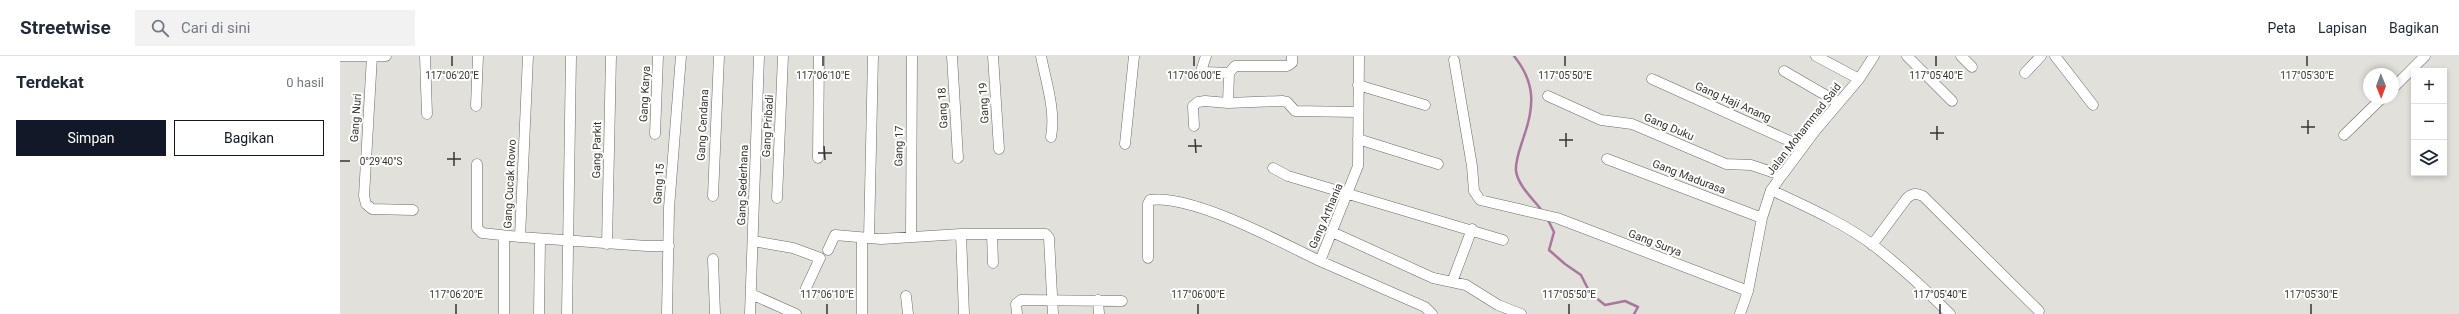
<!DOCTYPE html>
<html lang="id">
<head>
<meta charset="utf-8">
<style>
  body { margin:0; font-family:Roboto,sans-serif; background:#f2f2f3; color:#1f2937 }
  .controls { position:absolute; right:12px; top:12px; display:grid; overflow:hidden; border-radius:0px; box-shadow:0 2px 6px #0003 }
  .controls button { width:36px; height:36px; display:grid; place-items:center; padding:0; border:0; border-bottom:1px solid #e0e1e3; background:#fff; color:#1f2937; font:20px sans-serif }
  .compass { position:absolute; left:2023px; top:12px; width:36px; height:36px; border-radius:50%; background:#fff; box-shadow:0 2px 6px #0003; rotate:179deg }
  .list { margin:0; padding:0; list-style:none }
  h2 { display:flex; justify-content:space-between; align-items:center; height:52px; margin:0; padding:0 16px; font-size:17px }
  h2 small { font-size:13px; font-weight:400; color:#747a83 }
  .actions { display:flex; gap:8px; padding:12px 16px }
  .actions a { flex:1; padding:9px 0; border:1px solid #111827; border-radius:0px; text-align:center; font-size:14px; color:#111827 }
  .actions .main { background:#111827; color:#fff }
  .icon { flex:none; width:22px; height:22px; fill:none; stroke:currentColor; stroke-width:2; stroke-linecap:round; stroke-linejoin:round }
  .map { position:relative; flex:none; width:2119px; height:258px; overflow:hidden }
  header { display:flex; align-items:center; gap:24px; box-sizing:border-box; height:56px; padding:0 20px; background:#fff; border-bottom:1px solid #e0e1e3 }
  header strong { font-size:19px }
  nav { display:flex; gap:22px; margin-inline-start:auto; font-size:14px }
  .search { width:280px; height:36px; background:#f2f2f3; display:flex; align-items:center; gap:10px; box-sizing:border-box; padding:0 14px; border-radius:0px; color:#747a83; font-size:15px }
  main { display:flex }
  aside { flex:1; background:#fff }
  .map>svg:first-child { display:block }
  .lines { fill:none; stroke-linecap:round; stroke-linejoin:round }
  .stream { stroke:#a9779e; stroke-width:2.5 }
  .minor-casing { stroke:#6c6c67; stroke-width:11 }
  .minor { stroke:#fff; stroke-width:10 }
  .ticks { fill:none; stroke:#353432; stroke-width:1.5 }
  .labels { text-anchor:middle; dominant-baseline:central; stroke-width:4; stroke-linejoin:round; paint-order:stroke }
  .street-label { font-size:11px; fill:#353432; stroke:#fffffe }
  .ticks-label { font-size:10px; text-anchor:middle; fill:#353432; stroke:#fffffe; stroke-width:4; stroke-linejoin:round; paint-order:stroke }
</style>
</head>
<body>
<header>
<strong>Streetwise</strong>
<div class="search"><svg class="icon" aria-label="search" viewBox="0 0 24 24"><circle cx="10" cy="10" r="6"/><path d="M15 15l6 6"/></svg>Cari di sini</div>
<nav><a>Peta</a><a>Lapisan</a><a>Bagikan</a></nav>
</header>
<main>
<aside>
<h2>Terdekat<small>0 hasil</small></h2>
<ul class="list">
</ul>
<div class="actions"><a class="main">Simpan</a><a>Bagikan</a></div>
</aside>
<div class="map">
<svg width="2119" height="258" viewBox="0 0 2119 258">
  <rect width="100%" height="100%" fill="#e1e0db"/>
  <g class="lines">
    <path class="stream" d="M1174,0C1195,26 1195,49 1184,80C1181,90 1175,104 1176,115C1178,130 1195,145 1203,156
      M1207,162L1214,176L1209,194L1225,208L1241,219L1250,237L1265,249L1285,245L1298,251L1294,258"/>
    <g class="minor-casing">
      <path id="minor" d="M0,0H46
        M32,0L24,140L26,148L32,153L73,154
        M85,0L87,58
        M188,0L180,181L307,190H329
        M612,0L618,102
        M653,0L659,93
        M701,0C706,26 716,55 711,81
        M866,0L862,12L864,16L889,17
        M1019,0L1018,110L980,205L1085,251L1092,258
        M1476,0L1519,23
        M1567,0L1612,45
        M1621,0L1632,11
        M1715,0L1753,49
        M1114,4L1132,110L1134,135L1140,144L1217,162L1408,235
        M1444,15L1499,47
        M1685,17L1701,0
        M1312,23L1463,91
        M1018,29L1085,49
        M2053,32L2085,0
        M1208,40L1261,64L1292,68L1386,108L1411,109L1441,119
        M888,47L889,17L895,10H947L952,7V0
        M136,50L138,0
        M854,70L853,50L858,46L865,45L888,47L942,45L947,46L955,55L1017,56
        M315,78L318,0
        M2004,79L2042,42
        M1018,83L1098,108
        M785,88L794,0
        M478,102L479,0
        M1267,103L1422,162
        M137,108V172L142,177L180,181
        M933,112L948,120L1163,184
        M1431,134C1465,150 1502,166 1533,189C1560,210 1586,234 1610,258
        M373,140L379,0
        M437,142L443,0
        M992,176L1093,222L1126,229L1158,249L1181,258
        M621,178L624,258
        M652,178L653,207
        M571,181L572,0
        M522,182V258
        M529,182L533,0
        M413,185L453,192L480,202L466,232
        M267,188L271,0
        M1532,189L1567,142C1573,137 1576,137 1583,140L1699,255
        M488,194L495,179L541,183L621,178H706L709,182L713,258
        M808,202V148L810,144C852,138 940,186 980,205
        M373,203L375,258
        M1112,226L1132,173
        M411,238L456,258
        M566,240L568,258
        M758,244L759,258
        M164,258V180
        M199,258L200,184
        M227,258L231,0
        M327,258L329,152L341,0
        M410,258L419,0
        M677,258L676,248L681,244L782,245
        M1400,258L1408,235L1422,162L1431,134L1475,75L1519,23L1534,0"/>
    </g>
    <use href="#minor" class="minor"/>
  </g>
  <path class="ticks" d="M112,0V10M483,0V10M854,0V10M1225,0V10M1596,0V10M1967,0V10M1968,64V78M1597,70V84M1961,71H1975M1226,77V91M1590,77H1604M855,83L856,97M1219,84H1233M484,90L485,104M848,90H862M114,96V110M478,97H492M107,103H121M0,105H10M116,248V258M487,248V258M858,248V258M1229,248V258M1600,248V258M1971,248V258"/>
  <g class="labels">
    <g class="street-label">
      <text transform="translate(305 38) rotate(-87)">Gang Karya</text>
      <text transform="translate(1393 46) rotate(24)">Gang Haji Anang</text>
      <text transform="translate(644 47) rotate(-93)">Gang 19</text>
      <text transform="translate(603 52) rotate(-93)">Gang 18</text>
      <text transform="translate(16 62) rotate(-86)">Gang Nuri</text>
      <text transform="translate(363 69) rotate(-87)">Gang Cendana</text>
      <text transform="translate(428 70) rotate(-87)">Gang Pribadi</text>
      <text transform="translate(1329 71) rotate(23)">Gang Duku</text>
      <text transform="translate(1464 73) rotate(-52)">Jalan Mohammad Said</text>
      <text transform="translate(559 90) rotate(-89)">Gang 17</text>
      <text transform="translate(257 94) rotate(-89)">Gang Parkit</text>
      <text transform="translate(1349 121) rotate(21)">Gang Madurasa</text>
      <text transform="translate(170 128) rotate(-87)">Gang Cucak Rowo</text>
      <text transform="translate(319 128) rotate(-86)">Gang 15</text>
      <text transform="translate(403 129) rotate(-88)">Gang Sederhana</text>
      <text transform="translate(986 160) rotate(-67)">Gang Arthania</text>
      <text transform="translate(1315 187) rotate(21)">Gang Surya</text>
    </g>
  </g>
  <g class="ticks-label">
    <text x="112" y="23">117°06'20"E</text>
    <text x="483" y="23">117°06'10"E</text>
    <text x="854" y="23">117°06'00"E</text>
    <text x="1225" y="23">117°05'50"E</text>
    <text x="1596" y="23">117°05'40"E</text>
    <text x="1967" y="23">117°05'30"E</text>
    <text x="41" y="109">0°29'40"S</text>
    <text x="116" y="242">117°06'20"E</text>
    <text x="487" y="242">117°06'10"E</text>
    <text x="858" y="242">117°06'00"E</text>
    <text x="1229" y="242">117°05'50"E</text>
    <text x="1600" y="242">117°05'40"E</text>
    <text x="1971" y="242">117°05'30"E</text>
  </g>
</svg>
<div class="controls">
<button>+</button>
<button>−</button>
<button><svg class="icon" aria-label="layers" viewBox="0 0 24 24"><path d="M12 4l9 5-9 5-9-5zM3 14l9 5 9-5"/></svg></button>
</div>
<svg class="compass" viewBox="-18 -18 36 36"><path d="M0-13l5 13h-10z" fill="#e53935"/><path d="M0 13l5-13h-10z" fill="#747a83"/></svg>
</div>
</main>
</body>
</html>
